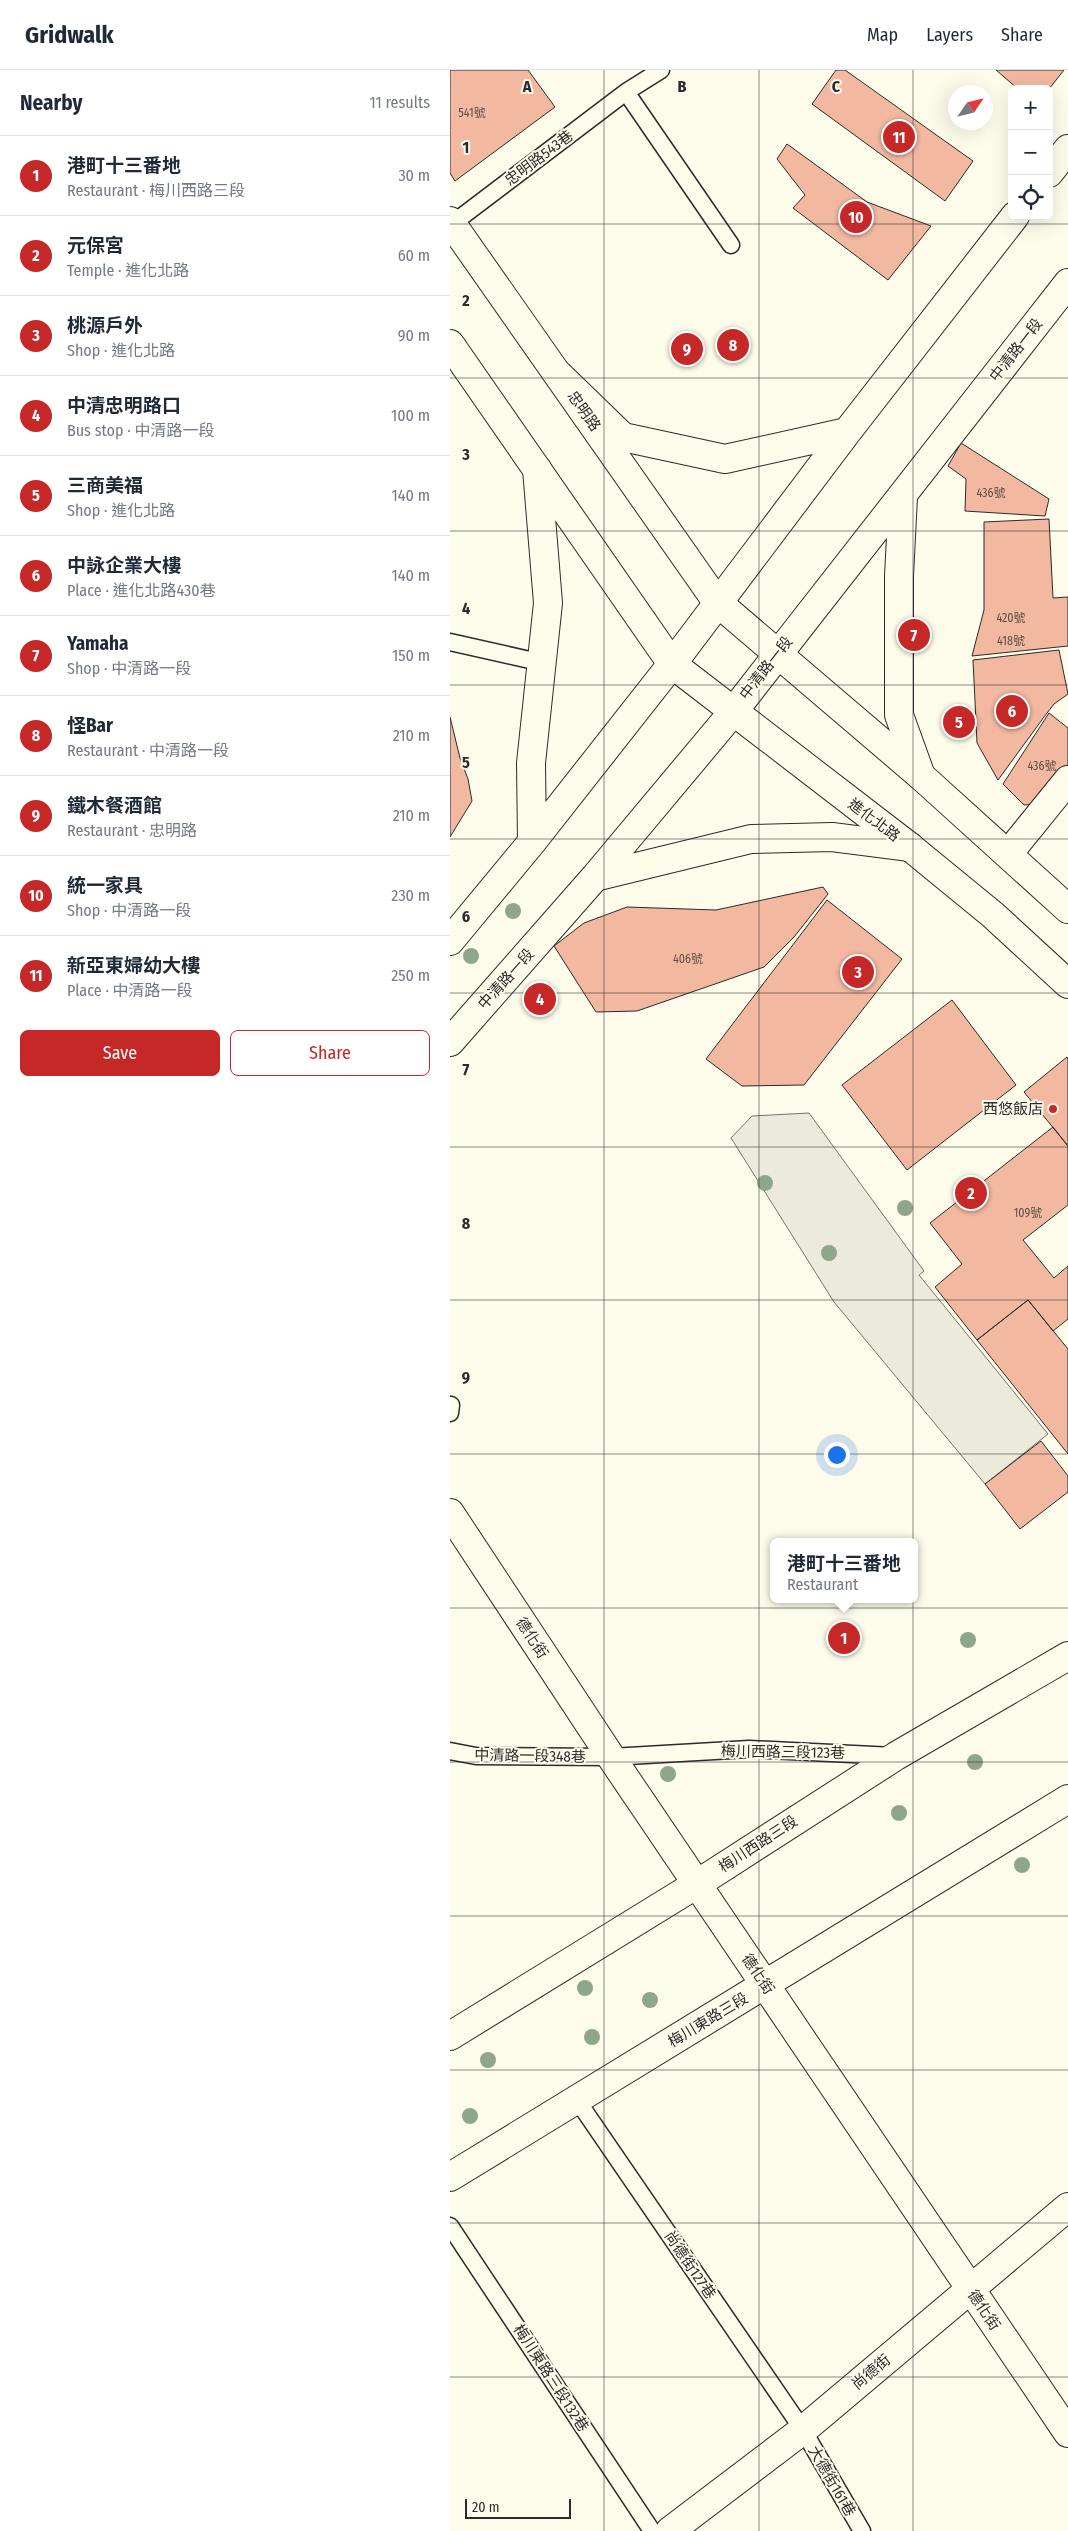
<!DOCTYPE html>
<html lang="en">
<head>
<meta charset="utf-8">
<style>
  body { margin:0; font-family:"Fira Sans Condensed","Noto Sans TC",sans-serif; background:#f2f2f3; color:#1f2937 }
  .controls { position:absolute; right:15px; top:15px; display:grid; overflow:hidden; border-radius:8px; box-shadow:0 5px 20px #0002 }
  .controls button { width:45px; height:45px; display:grid; place-items:center; padding:0; border:0; border-bottom:1px solid #e0e1e3; background:#fff; color:#1f2937; font:25px sans-serif }
  .compass { position:absolute; left:498px; top:15px; width:45px; height:45px; border-radius:50%; background:#fff; box-shadow:0 5px 20px #0002; rotate:55deg }
  .scale { position:absolute; left:15px; bottom:12px; width:106px; box-sizing:border-box; padding-left:5px; border:2px solid #2b2b2b; border-top:0; font-size:14px; line-height:18px; white-space:nowrap; color:#2b2b2b; -webkit-text-stroke:4px #fdfbea; paint-order:stroke }
  .you { position:absolute; left:386px; top:1384px; width:18px; height:18px; margin:-12px; border:4px solid #fff; border-radius:50%; background:#1a73e8; box-shadow:0 0 0 8px #1a73e833 }
  .badge { display:grid; place-items:center; width:32px; height:32px; border-radius:50%; background:#c62828; color:#fff; font-size:16px; font-weight:700 }
  .pin { position:absolute; translate:-50% -50%; border:2px solid #fff; box-shadow:0 1px 5px #0006 }
  .popup { position:absolute; left:320px; top:1468px; width:148px; height:65px; box-sizing:border-box; display:grid; place-content:center; border-radius:8px; background:#fff; filter:drop-shadow(0 1px 4px #0005); font-size:16px; white-space:nowrap; color:#747a83 }
  .popup b { font-size:19px; color:#1f2937 }
  .popup::after { content:''; position:absolute; left:50%; top:100%; margin-left:-10px; border:10px solid transparent; border-top-color:#fff }
  .list { margin:0; padding:0; list-style:none }
  h2 { display:flex; justify-content:space-between; align-items:center; height:65px; margin:0; padding:0 20px; font-size:21px }
  h2 small { font-size:16px; font-weight:400; color:#747a83 }
  .list li { display:grid; grid-template-columns:32px 1fr auto; gap:15px; align-items:center; box-sizing:border-box; height:80px; padding:0 20px; border-top:1px solid #e0e1e3 }
  .list b { display:block; font-size:19px; white-space:nowrap }
  .list p { margin:0; font-size:16px; white-space:nowrap; color:#747a83 }
  .list em { font-size:16px; font-style:normal; color:#747a83 }
  .actions { display:flex; gap:10px; padding:15px 20px }
  .actions a { flex:1; padding:11px 0; border:1px solid #c62828; border-radius:8px; text-align:center; font-size:18px; color:#c62828 }
  .actions .main { background:#c62828; color:#fff }
  .icon { flex:none; width:28px; height:28px; fill:none; stroke:currentColor; stroke-width:2; stroke-linecap:round; stroke-linejoin:round }
  .map { position:relative; flex:none; width:618px; height:2461px; overflow:hidden }
  header { display:flex; align-items:center; gap:30px; box-sizing:border-box; height:70px; padding:0 25px; background:#fff; border-bottom:1px solid #e0e1e3 }
  header strong { font-size:24px }
  nav { display:flex; gap:28px; margin-inline-start:auto; font-size:18px }
  main { display:flex }
  aside { flex:1; background:#fff }
  .map>svg:first-child { display:block }
  .parking { fill:#eceadb; stroke:#74746e }
  .building { fill:#f2b8a0; stroke:#2b2b2b }
  .lines { fill:none; stroke-linecap:round; stroke-linejoin:round }
  .service-casing { stroke:#2b2b2b; stroke-width:19 }
  .minor-casing { stroke:#2b2b2b; stroke-width:30 }
  .secondary-casing { stroke:#2b2b2b; stroke-width:30 }
  .primary-casing { stroke:#2b2b2b; stroke-width:30 }
  .service { stroke:#fdfbea; stroke-width:16 }
  .minor { stroke:#fdfbea; stroke-width:28 }
  .secondary { stroke:#fdfbea; stroke-width:28 }
  .primary { stroke:#fdfbea; stroke-width:28 }
  .tree { fill:#8ea78a }
  .grid { fill:none; stroke:#2b2b2b; stroke-width:1; stroke-opacity:0.55 }
  .poi-dot { fill:#c62828; stroke:#fdfbea; stroke-width:2 }
  .labels { text-anchor:middle; dominant-baseline:central; stroke-width:4; stroke-linejoin:round; paint-order:stroke }
  .number-label { font-size:12px; fill:#5d4e48 }
  .street-label { font-size:15px; fill:#2b2b2b; stroke:#fdfbea }
  .poi-label { font-size:15px; fill:#2b2b2b; stroke:#fdfbea; text-anchor:end }
  .grid-label { font-size:16px; text-anchor:middle; font-weight:bold; fill:#2b2b2b; stroke:#fdfbea; stroke-width:4; stroke-linejoin:round; paint-order:stroke }
</style>
</head>
<body>
<header>
<strong>Gridwalk</strong>
<nav><a>Map</a><a>Layers</a><a>Share</a></nav>
</header>
<main>
<aside>
<h2>Nearby<small>11 results</small></h2>
<ul class="list">
<li><span class="badge">1</span><div><b>港町十三番地</b><p>Restaurant · 梅川西路三段</p></div><em>30 m</em></li>
<li><span class="badge">2</span><div><b>元保宮</b><p>Temple · 進化北路</p></div><em>60 m</em></li>
<li><span class="badge">3</span><div><b>桃源戶外</b><p>Shop · 進化北路</p></div><em>90 m</em></li>
<li><span class="badge">4</span><div><b>中清忠明路口</b><p>Bus stop · 中清路一段</p></div><em>100 m</em></li>
<li><span class="badge">5</span><div><b>三商美福</b><p>Shop · 進化北路</p></div><em>140 m</em></li>
<li><span class="badge">6</span><div><b>中詠企業大樓</b><p>Place · 進化北路430巷</p></div><em>140 m</em></li>
<li><span class="badge">7</span><div><b>Yamaha</b><p>Shop · 中清路一段</p></div><em>150 m</em></li>
<li><span class="badge">8</span><div><b>怪Bar</b><p>Restaurant · 中清路一段</p></div><em>210 m</em></li>
<li><span class="badge">9</span><div><b>鐵木餐酒館</b><p>Restaurant · 忠明路</p></div><em>210 m</em></li>
<li><span class="badge">10</span><div><b>統一家具</b><p>Shop · 中清路一段</p></div><em>230 m</em></li>
<li><span class="badge">11</span><div><b>新亞東婦幼大樓</b><p>Place · 中清路一段</p></div><em>250 m</em></li>
</ul>
<div class="actions"><a class="main">Save</a><a>Share</a></div>
</aside>
<div class="map">
<svg width="618" height="2461" viewBox="0 0 618 2461">
  <rect width="100%" height="100%" fill="#fdfbea"/>
  <path class="parking" d="M359,1043L474,1201L469,1205L598,1364L535,1414L384,1232L281,1068L302,1046Z"/>
  <path class="building" d="M0,0H78L105,37L5,111L0,103Z
    M386,0H395L523,91L495,131L362,34Z
    M546,0H614L599,19H568Z
    M337,74L417,132L481,156L438,210L343,138L355,125L327,89Z
    M511,373L599,429L595,446L515,441L516,409L498,396Z
    M599,449L603,528L618,527V576L522,586L534,540V452Z
    M609,580L618,624L604,634L594,647L548,710L527,673L523,590Z
    M599,643L618,658V707L587,734L574,735L553,714Z
    M0,647L10,688L18,709L22,731L0,767Z
    M373,817L378,824L344,867L314,897L187,941L146,942L104,876L134,853L177,837L266,840Z
    M377,830L452,889L354,1015L292,1016L256,989Z
    M502,930L566,1015L457,1100L392,1015Z
    M617,987L618,989V1076L574,1022Z
    M603,1057L618,1076V1135L573,1170L604,1208L618,1196V1249L603,1261L578,1230L527,1270L485,1217L512,1194L480,1153Z
    M578,1230L618,1279V1384L527,1270Z
    M591,1371L618,1406V1422L570,1459L535,1414Z"/>
  <g class="lines">
    <g class="service-casing">
      <path id="service" d="M176,22L281,175
        M2,154L176,22L211,0
        M0,572L93,593
        M0,1343L1,1335
        M0,1681L26,1686L161,1687L299,1679L444,1686
        M127,2030L353,2360L412,2461
        M0,2156L202,2461"/>
    </g>
    <g class="minor-casing">
      <path id="minor" d="M558,784L618,710
        M0,1443L161,1687L618,2363
        M0,1966L247,1814L446,1686L618,1586
        M0,2107L618,1729
        M220,2461L353,2360L618,2137"/>
    </g>
    <g class="secondary-casing">
      <path id="secondary" d="M0,151L267,532L471,706L618,839
        M0,274L222,594L460,777L543,845L618,914"/>
    </g>
    <g class="primary-casing">
      <path id="primary" d="M599,103L618,79
        M109,305L173,367L275,389L397,362
        M453,427L449,506V645L471,706
        M82,772L81,693L98,533L87,399
        M145,807L301,769L382,767L460,777
        M0,871L82,772L222,594L397,362L565,146
        M0,972L145,807L283,642L618,213"/>
    </g>
    <use href="#service" class="service"/>
    <use href="#minor" class="minor"/>
    <use href="#secondary" class="secondary"/>
    <use href="#primary" class="primary"/>
  </g>
  <g class="tree">
    <circle cx="63" cy="841" r="8"/>
    <circle cx="21" cy="886" r="8"/>
    <circle cx="315" cy="1113" r="8"/>
    <circle cx="455" cy="1138" r="8"/>
    <circle cx="379" cy="1183" r="8"/>
    <circle cx="518" cy="1570" r="8"/>
    <circle cx="525" cy="1692" r="8"/>
    <circle cx="218" cy="1704" r="8"/>
    <circle cx="449" cy="1743" r="8"/>
    <circle cx="572" cy="1795" r="8"/>
    <circle cx="135" cy="1918" r="8"/>
    <circle cx="200" cy="1930" r="8"/>
    <circle cx="142" cy="1967" r="8"/>
    <circle cx="38" cy="1990" r="8"/>
    <circle cx="20" cy="2046" r="8"/>
  </g>
  <path class="grid" d="M154,0V2461M309,0V2461M463,0V2461M0,154H618M0,308H618M0,461H618M0,615H618M0,769H618M0,923H618M0,1077H618M0,1230H618M0,1384H618M0,1538H618M0,1692H618M0,1846H618M0,2000H618M0,2153H618M0,2307H618"/>
  <circle class="poi-dot" cx="603" cy="1039" r="5"/>
  <g class="labels">
    <g class="number-label">
      <text x="22" y="43">541號</text>
      <text x="541" y="423">436號</text>
      <text x="561" y="548">420號</text>
      <text x="561" y="571">418號</text>
      <text x="592" y="696">436號</text>
      <text x="238" y="889">406號</text>
      <text x="578" y="1143">109號</text>
    </g>
    <g class="street-label">
      <text transform="translate(89 88) rotate(-37)">忠明路543巷</text>
      <text transform="translate(566 280) rotate(-52)">中清路一段</text>
      <text transform="translate(134 341) rotate(55)">忠明路</text>
      <text transform="translate(316 598) rotate(-52)">中清路一段</text>
      <text transform="translate(424 750) rotate(37)">進化北路</text>
      <text transform="translate(56 909) rotate(-48)">中清路一段</text>
      <text transform="translate(82 1568) rotate(57)">德化街</text>
      <text transform="translate(333 1682) rotate(1)">梅川西路三段123巷</text>
      <text transform="translate(80 1686) rotate(1)">中清路一段348巷</text>
      <text transform="translate(308 1774) rotate(-33)">梅川西路三段</text>
      <text transform="translate(308 1904) rotate(56)">德化街</text>
      <text transform="translate(258 1950) rotate(-31)">梅川東路三段</text>
      <text transform="translate(240 2195) rotate(56)">尚德街127巷</text>
      <text transform="translate(534 2240) rotate(56)">德化街</text>
      <text transform="translate(421 2302) rotate(-40)">尚德街</text>
      <text transform="translate(101 2308) rotate(57)">梅川東路三段132巷</text>
      <text transform="translate(382 2411) rotate(60)">大德街161巷</text>
    </g>
    <g class="poi-label">
      <text x="593" y="1039">西悠飯店</text>
    </g>
  </g>
  <g class="grid-label">
    <text x="77" y="22">A</text>
    <text x="232" y="22">B</text>
    <text x="386" y="22">C</text>
    <text x="16" y="83">1</text>
    <text x="16" y="236">2</text>
    <text x="16" y="390">3</text>
    <text x="16" y="544">4</text>
    <text x="16" y="698">5</text>
    <text x="16" y="852">6</text>
    <text x="16" y="1005">7</text>
    <text x="16" y="1159">8</text>
    <text x="16" y="1313">9</text>
  </g>
</svg>
<div class="controls">
<button>+</button>
<button>−</button>
<button><svg class="icon" aria-label="locate" viewBox="0 0 24 24"><circle cx="12" cy="12" r="6"/><path d="M12 2v4M12 18v4M2 12h4M18 12h4"/></svg></button>
</div>
<svg class="compass" viewBox="-18 -18 36 36"><path d="M0-13l5 13h-10z" fill="#e53935"/><path d="M0 13l5-13h-10z" fill="#747a83"/></svg>
<div class="scale">20 m</div>
<div class="you"></div>
<div class="pin badge" style="left:394px;top:1568px">1</div>
<div class="popup"><b>港町十三番地</b>Restaurant</div>
<div class="pin badge" style="left:521px;top:1123px">2</div>
<div class="pin badge" style="left:408px;top:902px">3</div>
<div class="pin badge" style="left:90px;top:929px">4</div>
<div class="pin badge" style="left:509px;top:652px">5</div>
<div class="pin badge" style="left:562px;top:641px">6</div>
<div class="pin badge" style="left:464px;top:565px">7</div>
<div class="pin badge" style="left:283px;top:275px">8</div>
<div class="pin badge" style="left:237px;top:279px">9</div>
<div class="pin badge" style="left:406px;top:147px">10</div>
<div class="pin badge" style="left:449px;top:67px">11</div>
</div>
</main>
</body>
</html>
